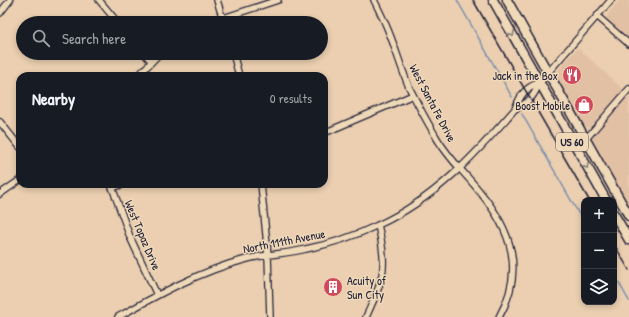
<!DOCTYPE html>
<html lang="en">
<head>
<meta charset="utf-8">
<style>
  body { margin:0; font-family:"Patrick Hand",sans-serif; background:#242831; color:#f1f3f6 }
  .controls { position:absolute; right:12px; bottom:12px; display:grid; overflow:hidden; border-radius:8px; box-shadow:0 2px 6px #0003 }
  .controls button { width:36px; height:36px; display:grid; place-items:center; padding:0; border:0; border-bottom:1px solid #363941; background:#171b24; color:#f1f3f6; font:20px sans-serif }
  .list { margin:0; padding:0; list-style:none }
  h2 { display:flex; justify-content:space-between; align-items:center; height:52px; margin:0; padding:0 16px; font-size:17px }
  h2 small { font-size:13px; font-weight:400; color:#9ea1a6 }
  .icon { flex:none; width:22px; height:22px; fill:none; stroke:currentColor; stroke-width:2; stroke-linecap:round; stroke-linejoin:round }
  .map { position:relative; flex:none; width:629px; height:317px; overflow:hidden }
  .search { position:absolute; background:#171b24; box-shadow:0 2px 6px #0003; left:16px; top:16px; width:312px; height:44px; display:flex; align-items:center; gap:10px; box-sizing:border-box; padding:0 14px; border-radius:22px; color:#9ea1a6; font-size:15px }
  .panel { position:absolute; background:#171b24; box-shadow:0 2px 6px #0003; left:16px; top:72px; width:312px; height:116px; border-radius:12px }
  .map>svg:first-child { display:block }
  .built { fill:#e2c0a4 }
  .lines { fill:none; stroke-linecap:round; stroke-linejoin:round }
  .stream { stroke:#778dad; stroke-width:1.5 }
  .minor-casing { stroke:#22223b; stroke-width:8 }
  .highway-casing { stroke:#22223b; stroke-width:11 }
  .minor { stroke:#efd9b8; stroke-width:5.5 }
  .highway { stroke:#efd9b8; stroke-width:8 }
  .rail { stroke:#22223b; stroke-width:1.5 }
  .oneway { stroke:#887e7a }
  .labels { text-anchor:middle; dominant-baseline:central; stroke-width:3; stroke-linejoin:round; paint-order:stroke }
  .shield { fill:#efd9b8; stroke:#605960; stroke-width:1 }
  .shield-label { font-size:11px; font-weight:bold; fill:#22223b }
  .poi-label { font-size:12px; fill:#22223b; stroke:#efd9b8; text-anchor:end }
  .street-label { font-size:12px; fill:#22223b; stroke:#efd9b8 }
</style>
</head>
<body>
<div class="map">
<svg width="629" height="317" viewBox="0 0 629 317">
  <rect width="100%" height="100%" fill="#ebcfb0"/>
  <filter id="ink" filterUnits="userSpaceOnUse"><feTurbulence type="fractalNoise" baseFrequency=".025" numOctaves="2"/><feDisplacementMap in="SourceGraphic" scale="8" xChannelSelector="R" yChannelSelector="G"/><feConvolveMatrix kernelMatrix="1 2 1 2 8 2 1 2 1" color-interpolation-filters="sRGB"/></filter>
  <g filter="url(#ink)">
    <path class="built" d="M620,0H629V40L608,21L607,18L608,14Z
      M578,48L624,90L589,128L582,125L556,77L558,70Z
      M629,95V205L592,144V139L593,136Z"/>
    <g class="lines">
      <path class="stream" d="M457,0L512,97
        M522,114L584,223
        M614,274L629,301"/>
      <g class="minor-casing">
        <path id="minor" d="M99,0L118,23
          M217,0L224,23
          M374,0C379,10 384,20 388,30C396,49 401,68 409,87C417,103 426,120 435,135C447,157 465,173 480,192C512,231 525,271 499,317
          M0,13L10,0
          M597,16L629,44
          M208,23L278,0
          M144,53L151,61
          M233,53L239,76
          M138,76L160,53
          M515,109C527,104 535,96 539,83L611,0
          M0,122L20,147
          M324,133L413,95
          M585,140L629,89
          M111,184L130,237L157,295
          M261,184L268,255L270,317
          M112,188L124,184
          M0,194L20,180
          M118,317C159,294 200,271 247,259C266,254 287,254 306,249C331,244 355,236 378,225C435,199 475,155 515,109C520,96 525,87 539,83
          M366,317C384,278 388,267 378,225"/>
      </g>
      <g class="highway-casing">
        <path id="highway" d="M493,0L606,200
          M507,0L629,216
          M614,214L629,240"/>
      </g>
      <use href="#minor" class="minor"/>
      <use href="#highway" class="highway"/>
      <path class="rail" d="M473,0L589,200
        M614,244L629,270"/>
    </g>
    <defs><path id="oneway-chevron" d="M-2-3.5L2.5 0L-2 3.5" fill="none" stroke-width="1.6" stroke-linecap="round" stroke-linejoin="round"/></defs>
    <g class="oneway">
      <use href="#oneway-chevron" transform="translate(512 34) rotate(61)"/>
      <use href="#oneway-chevron" transform="translate(586 166) rotate(60)"/>
    </g>
  </g>
  <defs>
    <g id="restaurant-disc" transform="scale(1)"><circle r="9.5" fill="#d1495b" stroke="#efd9b8"/><path d="M-5-6h1v4h1v-4h1v4h1v-4h1v5L-1.5 .5V6h-2V.5L-5-1ZM5-6V6H3V1.5H1.5Q1.5-4 5-6Z" fill="#fff"/></g>
    <g id="shop-disc" transform="scale(1)"><circle r="9.5" fill="#d1495b" stroke="#efd9b8"/><path d="M-5-2.5h2.3a2.7 3.5 0 0 1 5.4 0H5L5.5 6h-11ZM-1.5-2.5h3a1.5 2.3 0 0 0-3 0Z" fill="#fff"/></g>
    <g id="building-disc" transform="scale(1)"><circle r="9.5" fill="#d1495b" stroke="#efd9b8"/><path d="M-4-6H4V6H1V3H-1V6H-4ZM-2.5-4.3h1.7v1.8h-1.7ZM.8-4.3h1.7v1.8H.8ZM-2.5-1h1.7V.8h-1.7ZM.8-1h1.7V.8H.8Z" fill="#fff"/></g>
  </defs>
  <g fill-rule="evenodd">
    <use href="#restaurant-disc" x="572" y="75"/>
    <use href="#shop-disc" x="584" y="105"/>
    <use href="#building-disc" x="333" y="287"/>
  </g>
  <g class="labels">
    <rect class="shield" x="556" y="133" width="32" height="18" rx="3"/>
    <g class="shield-label">
      <text x="572" y="142">US 60</text>
    </g>
    <g class="poi-label">
      <text x="558" y="75">Jack in the Box</text>
      <text x="570" y="105">Boost Mobile</text>
      <text x="347" y="280" text-anchor="start">Acuity of<tspan x="347" dy="14">Sun City</tspan></text>
    </g>
    <g class="street-label">
      <text transform="translate(433 103) rotate(62)">West Santa Fe Drive</text>
      <text transform="translate(143 235) rotate(67)">West Topaz Drive</text>
      <text transform="translate(284 241) rotate(-11)">North 111th Avenue</text>
    </g>
  </g>
</svg>
<div class="controls">
<button>+</button>
<button>−</button>
<button><svg class="icon" aria-label="layers" viewBox="0 0 24 24"><path d="M12 4l9 5-9 5-9-5zM3 14l9 5 9-5"/></svg></button>
</div>
<div class="search"><svg class="icon" aria-label="search" viewBox="0 0 24 24"><circle cx="10" cy="10" r="6"/><path d="M15 15l6 6"/></svg>Search here</div>
<section class="panel">
<h2>Nearby<small>0 results</small></h2>
<ul class="list">
</ul>
</section>
</div>
</body>
</html>
